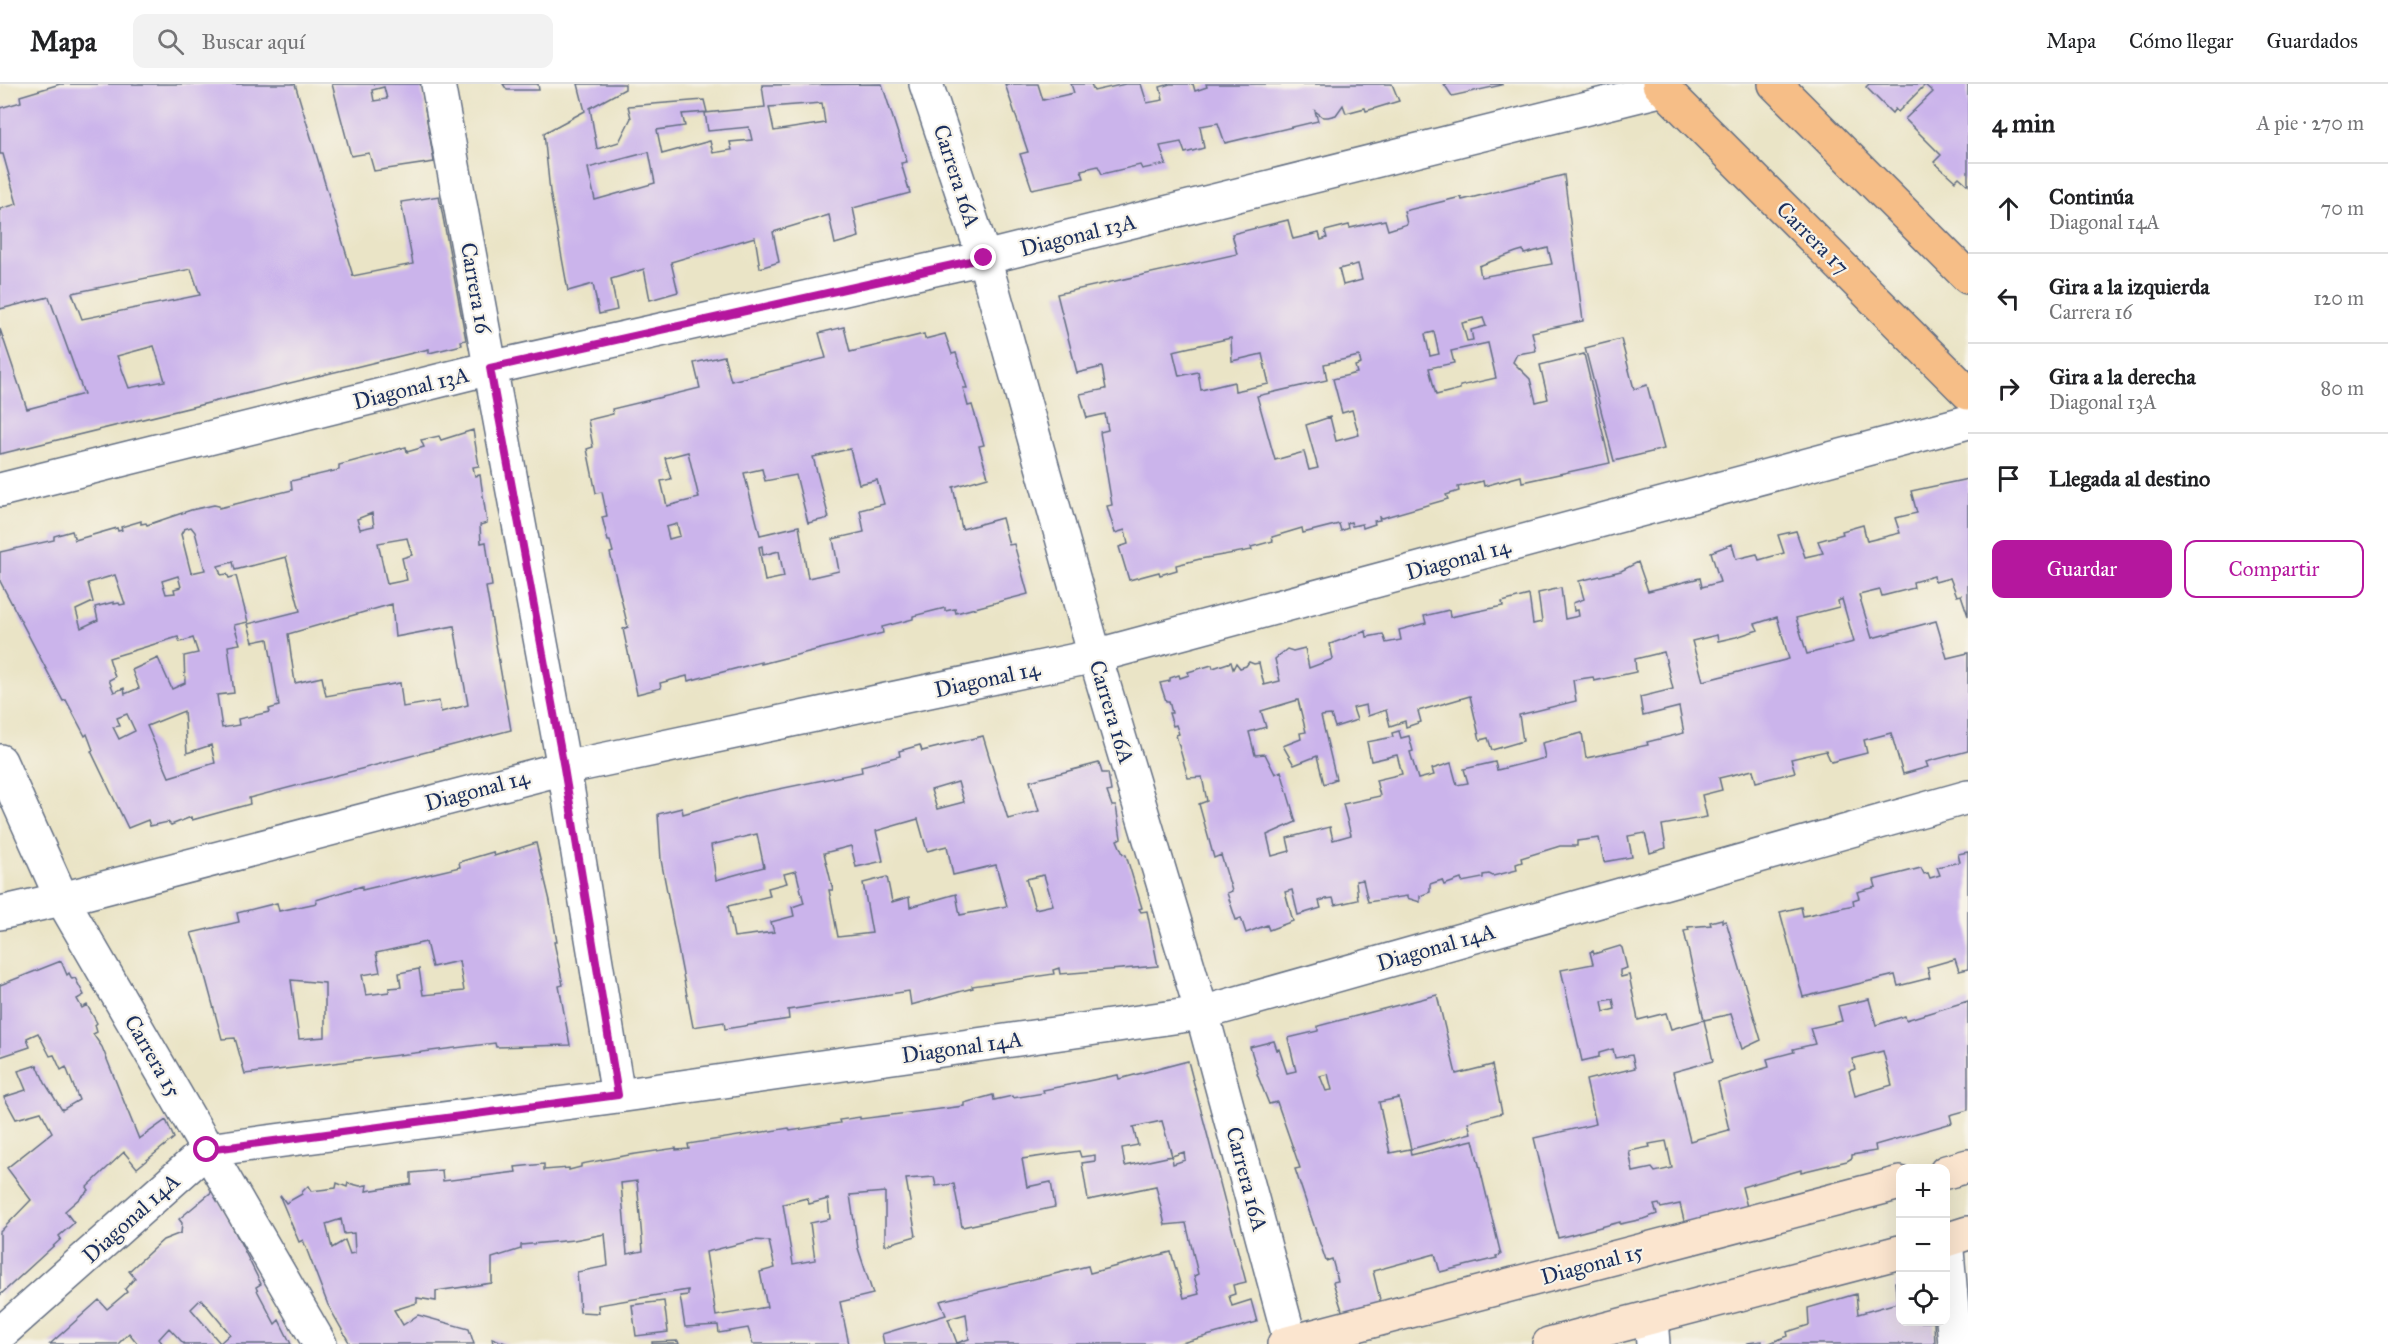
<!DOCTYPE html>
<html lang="es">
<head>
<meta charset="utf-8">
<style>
  body { margin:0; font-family:"IM FELL Great Primer",serif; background:#f2f2f2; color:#202124 }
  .controls { position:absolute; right:18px; bottom:18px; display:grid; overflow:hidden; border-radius:12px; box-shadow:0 6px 24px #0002 }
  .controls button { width:54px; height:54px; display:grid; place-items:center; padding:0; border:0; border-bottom:2px solid #e0e0e0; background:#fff; color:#202124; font:30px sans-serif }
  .stop { position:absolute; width:18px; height:18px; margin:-14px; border:4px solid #b5179e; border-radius:50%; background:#fff }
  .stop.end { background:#b5179e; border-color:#fff; box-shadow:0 2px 6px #0008 }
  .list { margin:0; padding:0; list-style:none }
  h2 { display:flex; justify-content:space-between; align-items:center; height:78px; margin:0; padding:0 24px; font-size:26px }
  h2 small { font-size:20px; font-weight:400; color:#757577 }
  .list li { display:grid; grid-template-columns:39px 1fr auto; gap:18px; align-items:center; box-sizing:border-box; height:90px; padding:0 24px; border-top:2px solid #e0e0e0 }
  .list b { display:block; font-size:22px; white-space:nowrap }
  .list p { margin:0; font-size:20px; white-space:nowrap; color:#757577 }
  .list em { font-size:20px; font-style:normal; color:#757577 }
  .actions { display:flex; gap:12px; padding:18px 24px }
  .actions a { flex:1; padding:14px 0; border:2px solid #b5179e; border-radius:12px; text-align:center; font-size:21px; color:#b5179e }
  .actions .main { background:#b5179e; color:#fff }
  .icon { flex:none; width:33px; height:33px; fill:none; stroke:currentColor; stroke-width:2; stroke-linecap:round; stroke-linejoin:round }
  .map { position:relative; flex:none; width:1968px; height:1260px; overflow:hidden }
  header { display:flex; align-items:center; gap:36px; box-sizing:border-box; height:84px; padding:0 30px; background:#fff; border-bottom:2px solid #e0e0e0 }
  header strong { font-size:28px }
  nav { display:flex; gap:33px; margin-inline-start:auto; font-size:21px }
  .search { width:420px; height:54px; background:#f2f2f2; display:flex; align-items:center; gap:15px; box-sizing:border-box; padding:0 21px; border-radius:12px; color:#757577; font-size:22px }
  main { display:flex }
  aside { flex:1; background:#fff }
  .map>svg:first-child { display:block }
  .building { fill:#cbb4eb; fill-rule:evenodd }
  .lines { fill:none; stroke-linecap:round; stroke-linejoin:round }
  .street-casing { stroke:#636e82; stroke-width:36 }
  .secondary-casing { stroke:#636e82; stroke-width:36 }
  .primary-casing { stroke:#636e82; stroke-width:36 }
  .street { stroke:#fff; stroke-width:33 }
  .secondary { stroke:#fbe5cf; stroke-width:33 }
  .primary { stroke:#f6be87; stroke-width:33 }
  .route { stroke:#b5179e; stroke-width:8 }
  .labels { text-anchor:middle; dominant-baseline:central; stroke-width:4.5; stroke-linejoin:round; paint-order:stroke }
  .street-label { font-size:22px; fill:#1b2f5e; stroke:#f7f3e8 }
</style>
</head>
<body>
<header>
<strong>Mapa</strong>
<div class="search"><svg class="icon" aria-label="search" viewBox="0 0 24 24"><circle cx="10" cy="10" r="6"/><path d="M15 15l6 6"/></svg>Buscar aquí</div>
<nav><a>Mapa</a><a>Cómo llegar</a><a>Guardados</a></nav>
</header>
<main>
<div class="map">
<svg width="1968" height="1260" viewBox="0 0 1968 1260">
  <rect width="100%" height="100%" fill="#f7f3e8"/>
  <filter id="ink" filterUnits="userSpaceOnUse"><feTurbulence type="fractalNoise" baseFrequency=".0167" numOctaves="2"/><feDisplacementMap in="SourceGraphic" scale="12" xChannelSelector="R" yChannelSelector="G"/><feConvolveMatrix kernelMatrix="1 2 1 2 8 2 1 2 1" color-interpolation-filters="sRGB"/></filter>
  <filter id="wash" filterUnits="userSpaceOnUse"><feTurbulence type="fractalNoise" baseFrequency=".008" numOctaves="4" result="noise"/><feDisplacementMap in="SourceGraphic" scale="24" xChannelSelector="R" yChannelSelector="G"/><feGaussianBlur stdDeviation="1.35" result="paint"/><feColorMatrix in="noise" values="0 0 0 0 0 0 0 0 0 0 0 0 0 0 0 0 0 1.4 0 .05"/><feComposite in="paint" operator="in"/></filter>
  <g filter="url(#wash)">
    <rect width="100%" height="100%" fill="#eae4c6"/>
    <g id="blocks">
      <path class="building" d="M60,0H295L353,192L413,180L401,118L439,112L466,256L461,257L462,261L429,269V265L0,370V245L27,325L84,310L49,213L0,225V125L17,120L3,70H0V24L21,18L20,12ZM191,185L200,211L82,235L72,209ZM154,262L165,297L129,304L117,272Z
        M332,0H421L434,78L374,87L369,69L351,72ZM384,3L387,15L374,17L372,6Z
        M503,0H538L539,6H507Z
        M578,0H625V5L590,24L597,65L619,58L631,34L628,22L704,16L707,28L682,30L685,42L657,46L662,70L710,57L713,69L732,66L730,58L752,56L749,43L708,47L705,29L765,23L762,1L882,0L907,78L901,79L910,109L853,124L859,153L835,160L829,131L773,148L779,178L760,184L755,153L671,178L678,208L650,216L644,185L611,195L617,226L599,230L593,200L568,207L550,108L544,49L585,27ZM822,19L825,39L774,47L769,23ZM649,68L655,99L595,116L588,84Z
        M1005,0H1038L1043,16L1074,9L1071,0H1091L1094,7L1125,0H1141L1147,19L1163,16L1160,3L1170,0H1193L1195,7L1207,3L1206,0H1392L1399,17L1366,27L1365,24L1346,29L1343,21L1336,31L1328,33H1323L1315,27L1318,37L1225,59L1218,39L1200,42L1204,64L1185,69L1181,58L1160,62L1166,80L1142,85L1140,81L1102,90L1098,82L1081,86L1084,94L1032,105L1020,70L1028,68Z
        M1444,0H1502V1L1452,12Z
        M1869,0H1968V101L1959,93L1955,97L1934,78L1941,71L1905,35L1933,8L1925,1L1898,28L1895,25L1892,29L1866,3Z
        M1564,91L1583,237L1532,248L1536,267L1517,270L1513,278L1530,295L1536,318L1548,315L1540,281L1584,270L1610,379L1522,398L1521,392L1484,402L1483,397L1458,403L1459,407L1446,411L1448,415L1382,434L1379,433L1380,436L1374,437L1375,440L1363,444L1362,440L1352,442L1351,438L1347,439L1348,444L1341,447L1339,440L1303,449L1302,444L1272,453L1273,457L1251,463L1252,466L1200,475L1176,481L1177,486L1160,491L1159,488L1129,496L1119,463L1128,460L1125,446L1115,449L1107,422L1112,421L1100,348L1108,346L1105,330L1087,334L1080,310L1106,305L1102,283L1077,289L1057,210L1237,170L1232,150L1288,136L1293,155L1319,149L1321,156L1327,154L1325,147L1349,141L1350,144L1385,136L1388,146L1407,140L1404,127L1461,113L1462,116ZM1548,164L1552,180L1481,193L1479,182L1516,168L1523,166L1524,170ZM1358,180L1362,196L1343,201L1339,185ZM1483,234L1486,242L1471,246L1473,256L1467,257L1462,239ZM1434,248L1439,270L1430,272L1425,250ZM1231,254L1232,277L1262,270L1269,300L1235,307L1234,298L1201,306L1198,288L1179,292L1173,267ZM1488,259L1496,294L1460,302V305L1436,311L1429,284L1454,279L1451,267ZM1359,272L1361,280L1355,282L1357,289L1333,295L1342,329L1352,326L1359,351L1336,357L1330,333L1306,341L1318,384L1309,386L1304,368L1275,376L1257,312L1327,296L1324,280Z
        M844,243L850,268L924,250L925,255L945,250L952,270L956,269L967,304H963L968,322L972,321L984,361L979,362L988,393L953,403L962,445L1002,434L1009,461L1014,460L1028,510L956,529L955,525L945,527V524L913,532V535L882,543L883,549L761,580V578L688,597L687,592L660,599L661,604L637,610L623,545L628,543L610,469L613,468L610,457H608L602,433L607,432L602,408L596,409L587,365L593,363L588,336L613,330L612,325L700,304L694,279L724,272L731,297L826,274L819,249ZM850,365L859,400L877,396L884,420L860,426L864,448L833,455L839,487L808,494L799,442L760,451L744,389L762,385L765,397L796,391L808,439L829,434L813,373ZM688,368L699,414L667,422L661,397L671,395L665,374ZM677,440L680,452L669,455L666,443ZM762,462L763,471L779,467L784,493L765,497L759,463Z
        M1621,255L1634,305L1647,301L1664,365L1614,377L1585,264Z
        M473,346L479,382L473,383L475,392L480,391L487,439L480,441L481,459L486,458L492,502L486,503L511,646L249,714L250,720L192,736L191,733L171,741L168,738L150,742L148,736L128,744L91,667L93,666L87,650L85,652L66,616L63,617L0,497V468L54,456V452L72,447L75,456L117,444L118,447L122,446L121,443L141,437V440L146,439L147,441L191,426L214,421L219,422V424L292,406L291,397L339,386V381L406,363L407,368L424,363L421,356L439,352L441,356ZM372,429L374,442L360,445L357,435ZM191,443L195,448L205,486L191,489L181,450L184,445ZM407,454L412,471L402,474L407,496L387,500L378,459ZM286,473L300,527L248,540L253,558L268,555L279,622L269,625L270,628L238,635L239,641L222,644L217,611L234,609L228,562L240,560L234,541L248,538L236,492L229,494L227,490L221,491L218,482L233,478L235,486ZM115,491L125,520L120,521L119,519L114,520V518L95,523L98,536L81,544L76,526L93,518L88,499ZM178,492L181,503L174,505L175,509L166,510L162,497ZM392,520L395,553L454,542L468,621L441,628L439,617L403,623L400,599L326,612L322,593L295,599L288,550ZM178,553L180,558L193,554L198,569L184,572L185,599L172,605L158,574L132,586L139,604L125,610L124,604L114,608L109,596L115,593L109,574ZM184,627L187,669L211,661L215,679L169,693L147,642ZM127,630L135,647L119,655L113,643L120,642L117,634Z
        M1968,395V532L1961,511L1957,512L1950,494L1935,498L1934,492L1913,498L1914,504L1882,512L1880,506L1859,511L1872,554L1936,537L1947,574L1968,569V667L1926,678L1928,683L1903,690L1891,649L1864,656L1867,669L1831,678L1826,667L1791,675L1795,688L1756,698L1753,686L1719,694L1722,706L1702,711L1707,733L1662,741L1666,764L1650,769L1645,749L1628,752L1632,773L1604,778L1599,754L1577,757V762H1560L1521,774L1522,778L1516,780L1517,786L1493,792L1489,790L1483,791V794L1462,798L1461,795L1444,801L1442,796L1430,800V808L1420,812V818L1407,814V812L1368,818L1363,796L1356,797L1358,816L1335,821L1333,814L1326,815L1319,817L1321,824L1298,831L1292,806L1285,808L1293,837L1269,846L1267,841L1246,849L1241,834L1236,836L1227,809L1232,807L1221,771L1214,774L1199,720L1207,717L1202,693L1188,694L1176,651L1179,650L1176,641L1173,642L1169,629H1172L1169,617H1166L1160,599L1170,597V594L1179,591L1180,594L1189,591L1188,588L1212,581L1213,584L1231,578L1233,585L1236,579L1240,584L1246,582L1249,578L1254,580L1259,579L1264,601L1280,597L1275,575L1287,565L1293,567L1305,564L1309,584L1333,575L1330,560L1366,547L1367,553L1383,550L1386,559L1401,556L1399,546L1426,539L1424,532L1449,526L1450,533L1503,522L1502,518L1529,511L1533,540L1542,538L1538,509L1561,504L1565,535L1579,532L1578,526L1574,527L1573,519L1584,515L1579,497L1621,487L1638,478L1648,507L1700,494L1702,503L1720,498L1711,468L1732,460L1736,475L1757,470L1759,476L1784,469L1778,451L1796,447L1805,473L1823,469L1818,457L1843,450L1842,447L1863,441L1867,457L1900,449L1895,434L1917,429L1911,407ZM1842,515L1854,558L1807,570L1796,534L1839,523L1838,517ZM1777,533L1789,575L1703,597L1692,557L1717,551L1718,557L1736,553L1758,546L1755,540ZM1664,568L1673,605L1640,613L1643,632L1679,623L1684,649L1647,658L1648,661L1586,674L1582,649L1542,659L1545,674L1497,686L1495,678L1464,685L1468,699L1457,701L1451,679L1432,685L1434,691L1418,695L1410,668L1413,667L1409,652L1401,654L1399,647L1392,649L1393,653L1367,658L1371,677L1397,671L1402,690L1376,696L1380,712L1343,720L1351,751L1333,756L1330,743L1287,754L1290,767L1272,772L1267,751L1296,738L1281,687L1275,690L1265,670L1255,671L1249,648L1266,643L1261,627L1298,616L1306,648L1300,649L1301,655L1283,662L1294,681L1317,672L1324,700L1336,695L1321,632L1331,631L1335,643L1357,636L1353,624L1366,621L1368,632L1386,626L1390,642L1405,637L1406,643L1421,638L1418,627L1470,612L1480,656L1488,654L1492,666L1523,657L1519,631L1576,617L1573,596L1593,593L1594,597L1636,588L1635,575Z
        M983,652L1008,735L1039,727L1030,697L1099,679L1102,689H1108L1111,707L1107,708L1112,722H1116L1121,754L1117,756L1123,770L1126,771L1142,824L1139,825L1141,828L1147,827L1158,882L1060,890L1059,884L1053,886L1054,890L972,902L973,904L911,921L909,907L788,926L789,935L725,945L724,938L693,943L661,776L658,730L682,724L683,730L745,712L862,688L861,682L900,672L899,667L920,661L922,667ZM958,698L964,718L937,725L931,706ZM918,735L927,767L947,762L953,791L996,781L1007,822L960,831L956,810L910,823L909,813L892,818L887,793L863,799L872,849L838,853L829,806H833L824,769L851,762L856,783L883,777L876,747ZM757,750L764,783L716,796L711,761ZM796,787L804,819L792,823L794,832L771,838L774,848L734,853L728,822L770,812L768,804L787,799L784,790ZM1044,791L1053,821L1035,825L1026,795Z
        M536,759L550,817L557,858H554L563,901L559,902L570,961L496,963L495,959L245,990L235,954L222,955L200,873L191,849L239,838L237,829L277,819L279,827L317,819L316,816L362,802V806L460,783L459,778L493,768L494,772ZM426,858L432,883L459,877L464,907L423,911L419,885L399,889L401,903L389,904V908L366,911L362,891L380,888L376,869ZM291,896L325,899V953L299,955Z
        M1968,768V885L1959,887L1955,875L1927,883L1930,894L1898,902L1895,891L1803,913L1780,828L1801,823L1803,832L1854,821L1853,816L1859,814L1857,808L1876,803L1874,796L1921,784L1924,790L1928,789L1930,794L1940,791L1937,783L1960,778L1958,770Z
        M1722,835V838L1726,837L1761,956L1742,965L1731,930L1704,936L1684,847L1689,846L1688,843L1711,841L1710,838Z
        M1620,862L1622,864L1627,884L1620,886V890L1621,893L1629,891L1638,936L1666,929L1671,945L1704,936L1713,977L1673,988L1690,1057L1729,1046L1718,998L1769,983L1767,975L1794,968L1793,965L1815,960L1810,944L1842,937L1838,922L1869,915L1876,941L1905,932L1906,936L1968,917V1026L1950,1031L1952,1039L1875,1061L1876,1067L1852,1071V1074L1847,1077L1801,1088V1086L1742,1103L1748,1127L1686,1145L1680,1120L1661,1124L1659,1120L1654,1121L1657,1130L1643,1135L1620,1140V1138L1558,1154L1534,1054L1596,1040L1586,996L1635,984L1632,971L1615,974L1613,965L1599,969V973L1582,977L1561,886L1593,880L1590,868L1593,867L1594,870ZM1613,915L1615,925L1604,928L1602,917ZM1883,967L1892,1001L1855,1012L1849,987L1855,985L1852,975ZM1666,1057L1672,1084L1655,1088L1652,1084L1633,1088L1629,1067L1650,1063L1649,1060Z
        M61,877L67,891L69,889L72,895L75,894L84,911L77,915L82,924L87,921L97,939L95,941L97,948L93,950L102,963L139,1055L166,1036L174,1054L137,1084L124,1068L87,1103L89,1106L65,1127L74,1139L59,1152L61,1155L0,1211V1148L31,1116L7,1084L52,1048L41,1028L16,1035L4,1013L26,1006L18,987L37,981L45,999L62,1026L79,1016L66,983L61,986L54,971L50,972L38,949L27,954L30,963L0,973V901Z
        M1437,911L1456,990L1492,981L1502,1029L1468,1038L1471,1049L1411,1065L1399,1014L1379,1018L1390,1069L1410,1065L1411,1071L1473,1056L1501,1171L1496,1172L1497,1174L1440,1188L1435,1170L1373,1187L1383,1228L1346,1239L1333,1198L1338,1197L1332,1175L1326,1177L1295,1085L1300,1084L1277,1018L1269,1020L1257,990L1258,989L1250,963L1274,957L1277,966L1279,965L1287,989L1296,987L1288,954L1318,947V942ZM1328,990L1332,1006L1326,1007L1320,992Z
        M1188,977L1246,1198L1233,1201L1235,1210L1229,1212L1232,1222L1251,1216L1257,1238L1178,1260H884L882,1250L946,1231L940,1217L1088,1182L1090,1189L1171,1168L1184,1214L1199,1210L1194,1192L1198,1190L1186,1139L1165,1141L1156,1102L1088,1116L1082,1079L1095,1077V1071L1081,1073L1079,1067L1022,1075L1027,1103L1051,1098L1055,1123L962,1143L954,1100L936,1102L934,1093L906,1095L916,1152L885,1161V1108L850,1111L858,1164L873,1210L840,1218L849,1260H753L748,1244L719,1249L718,1241L685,1243L680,1212L688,1211V1206L598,1221L599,1229L580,1228L577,1188L608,1182L605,1150L574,1156L521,1161V1165L492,1174V1199L436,1207V1217L417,1214V1219L394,1226L403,1241L418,1231L469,1245L474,1260H350L328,1221L303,1156L299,1158L280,1113L281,1112L286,1119L302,1110V1108L308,1102L311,1107L336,1104L337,1099L347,1103L348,1099L360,1102L367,1101L366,1107L411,1100V1089L442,1086L443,1097L516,1088L515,1083L544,1080V1086L569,1084V1086L581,1083V1080L629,1071L676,1064V1066L689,1065L688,1060L789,1044L790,1047L840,1039L839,1036L860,1033V1035L964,1022V1019L993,1011L994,1016L1012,1012L1013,1014L1044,1009L1043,1006L1118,991L1119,995ZM1162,1037L1172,1072L1184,1068L1185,1076L1173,1080L1172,1072L1125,1082L1122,1064L1138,1061L1133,1043ZM637,1097L643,1167L627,1170L621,1099ZM807,1114L809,1120L828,1115L830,1135L810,1139L815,1176L793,1180L783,1120ZM341,1135L344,1150L354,1149L355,1169L350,1170L345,1156L332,1164L326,1140ZM754,1156L769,1157L775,1184L760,1188L767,1223L716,1232L706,1168ZM966,1230L969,1255L957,1259L948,1235Z
        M214,1106L261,1200L256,1203L258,1208L275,1240L279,1236L291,1260H184L169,1244L159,1255L163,1260H138L129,1249L118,1260H50L99,1216L107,1225L127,1208L125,1205L135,1194L129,1187L163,1156L181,1149L182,1139L179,1135ZM201,1215L230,1250L220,1259L191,1225Z
        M1900,1197V1238H1934L1935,1260H1767L1788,1252L1787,1248L1809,1241L1808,1224L1856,1210L1858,1230L1897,1219L1895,1198Z
        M664,1217L668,1248L636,1252L632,1221Z
        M492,1254L508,1260H493Z
        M678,1257L679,1260H652V1258Z
        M1762,1257V1260H1748L1747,1259Z"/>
    </g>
  </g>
  <g filter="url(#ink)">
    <use href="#blocks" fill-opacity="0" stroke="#636e82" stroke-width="1.5"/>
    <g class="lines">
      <g class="street-casing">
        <path id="street" d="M438,0L564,684L618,1012
          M926,0L984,174L1095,572L1202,929L1291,1260
          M0,406L490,284L984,174L1664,5
          M0,677L62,815L320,1260
          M0,829L62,815L564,684L1095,572L1968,338
          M1946,1155L1955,1260
          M1651,1235L1653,1260
          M0,1250L207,1066L618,1012L1202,929L1968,713"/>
      </g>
      <g class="secondary-casing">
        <path id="secondary" d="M1946,1088L1968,1082
          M1946,1156L1968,1149
          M1284,1260L1900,1099
          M1549,1260L1900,1168"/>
      </g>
      <g class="primary-casing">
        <path id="primary" d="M1659,0L1968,309
          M1775,0L1968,193"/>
      </g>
      <use href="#street" class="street"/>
      <use href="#secondary" class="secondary"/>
      <use href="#primary" class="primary"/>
    </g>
  </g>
  <g class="lines" filter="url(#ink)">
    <path class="route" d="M207,1066L618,1011L564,684L490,284L984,174"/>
  </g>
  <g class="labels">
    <g class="street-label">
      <text transform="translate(957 92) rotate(72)">Carrera 16A</text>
      <text transform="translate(1078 151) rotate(-14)">Diagonal 13A</text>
      <text transform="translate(1813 154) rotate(45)">Carrera 17</text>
      <text transform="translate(476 204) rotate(80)">Carrera 16</text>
      <text transform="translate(411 304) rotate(-14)">Diagonal 13A</text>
      <text transform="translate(1458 475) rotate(-15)">Diagonal 14</text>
      <text transform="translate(987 595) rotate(-12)">Diagonal 14</text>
      <text transform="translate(1112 628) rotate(73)">Carrera 16A</text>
      <text transform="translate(477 706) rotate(-15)">Diagonal 14</text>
      <text transform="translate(1436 863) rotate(-16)">Diagonal 14A</text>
      <text transform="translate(962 963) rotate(-8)">Diagonal 14A</text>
      <text transform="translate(153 972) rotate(60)">Carrera 15</text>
      <text transform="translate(1247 1095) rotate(75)">Carrera 16A</text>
      <text transform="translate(131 1134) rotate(-42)">Diagonal 14A</text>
      <text transform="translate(1592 1180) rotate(-15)">Diagonal 15</text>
    </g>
  </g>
</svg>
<div class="controls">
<button>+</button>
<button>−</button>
<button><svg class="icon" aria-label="locate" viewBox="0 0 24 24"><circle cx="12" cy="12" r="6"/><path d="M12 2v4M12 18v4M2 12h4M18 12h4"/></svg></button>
</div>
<div class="stop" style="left:207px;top:1066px"></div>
<div class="stop end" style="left:984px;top:174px"></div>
</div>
<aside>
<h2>4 min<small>A pie · 270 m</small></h2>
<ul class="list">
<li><svg class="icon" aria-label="ahead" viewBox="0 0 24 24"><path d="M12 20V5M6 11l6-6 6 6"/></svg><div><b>Continúa</b><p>Diagonal 14A</p></div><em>70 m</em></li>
<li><svg class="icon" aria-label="left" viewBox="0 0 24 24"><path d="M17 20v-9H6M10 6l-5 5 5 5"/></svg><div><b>Gira a la izquierda</b><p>Carrera 16</p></div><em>120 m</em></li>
<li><svg class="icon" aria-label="right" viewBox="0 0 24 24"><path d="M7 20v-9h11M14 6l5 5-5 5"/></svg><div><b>Gira a la derecha</b><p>Diagonal 13A</p></div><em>80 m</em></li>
<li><svg class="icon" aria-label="arrive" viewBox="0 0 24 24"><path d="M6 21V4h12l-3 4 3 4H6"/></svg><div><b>Llegada al destino</b></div></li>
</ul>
<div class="actions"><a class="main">Guardar</a><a>Compartir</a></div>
</aside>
</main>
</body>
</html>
